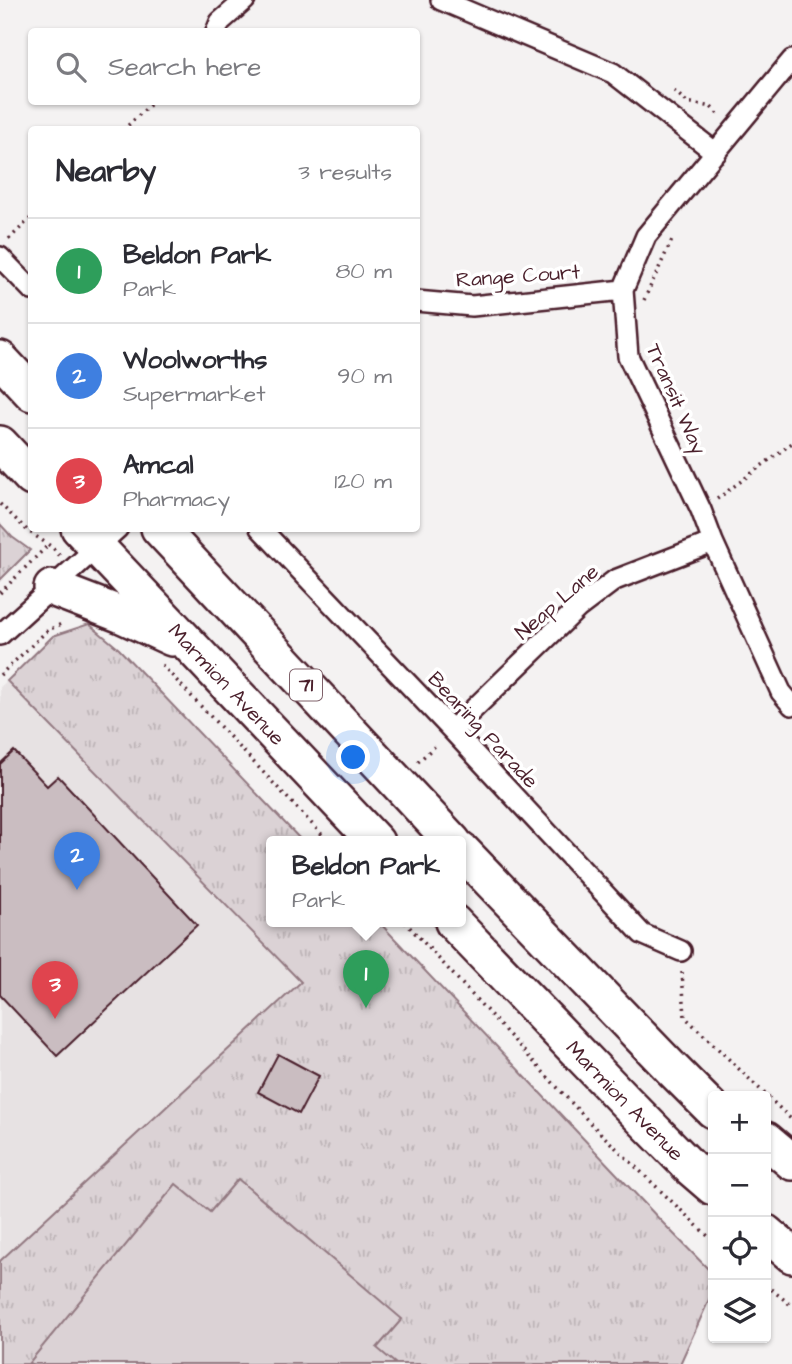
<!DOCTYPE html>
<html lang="en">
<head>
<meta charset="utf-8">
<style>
  body { margin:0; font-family:"Architects Daughter",sans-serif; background:#f7f7f7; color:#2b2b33 }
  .controls { position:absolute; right:21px; bottom:21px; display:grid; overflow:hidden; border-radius:7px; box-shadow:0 2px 5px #0004 }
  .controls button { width:63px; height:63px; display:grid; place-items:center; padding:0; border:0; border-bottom:2px solid #e1e1e2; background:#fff; color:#2b2b33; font:35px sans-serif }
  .you { position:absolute; left:354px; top:758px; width:24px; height:24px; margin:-18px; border:5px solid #fff; border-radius:50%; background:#1a73e8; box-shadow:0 0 0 10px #1a73e833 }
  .badge { display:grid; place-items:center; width:46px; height:46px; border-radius:50%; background:#c8321e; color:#fff; font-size:23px; font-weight:700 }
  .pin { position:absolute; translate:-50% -58px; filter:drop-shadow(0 2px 4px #0008) }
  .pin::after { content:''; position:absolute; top:37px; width:24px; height:21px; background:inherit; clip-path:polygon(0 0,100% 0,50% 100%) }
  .popup { position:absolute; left:266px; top:836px; width:200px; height:91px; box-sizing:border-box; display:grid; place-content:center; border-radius:7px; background:#fff; filter:drop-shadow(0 2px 5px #0005); font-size:23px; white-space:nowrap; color:#7c7c81 }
  .popup b { font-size:26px; color:#2b2b33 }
  .popup::after { content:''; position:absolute; left:50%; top:100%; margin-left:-14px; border:14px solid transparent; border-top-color:#fff }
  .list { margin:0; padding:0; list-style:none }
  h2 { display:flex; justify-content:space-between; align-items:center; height:91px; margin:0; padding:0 28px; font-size:30px }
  h2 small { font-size:23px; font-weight:400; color:#7c7c81 }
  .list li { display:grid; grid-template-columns:46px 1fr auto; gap:21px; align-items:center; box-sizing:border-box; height:105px; padding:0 28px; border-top:2px solid #e1e1e2 }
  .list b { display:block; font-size:26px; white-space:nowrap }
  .list p { margin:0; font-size:23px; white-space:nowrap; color:#7c7c81 }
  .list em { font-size:23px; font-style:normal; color:#7c7c81 }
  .icon { flex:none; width:38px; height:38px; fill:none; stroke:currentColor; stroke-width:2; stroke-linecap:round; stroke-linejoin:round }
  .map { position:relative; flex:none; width:792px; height:1364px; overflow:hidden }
  .search { position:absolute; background:#fff; box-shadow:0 2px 5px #0004; left:28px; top:28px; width:392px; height:77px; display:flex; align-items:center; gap:18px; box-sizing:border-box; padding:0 24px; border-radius:7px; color:#7c7c81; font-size:26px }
  .panel { position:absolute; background:#fff; box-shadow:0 2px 5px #0004; left:28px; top:126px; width:392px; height:406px; border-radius:7px }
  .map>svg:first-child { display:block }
  .built { fill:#e7e2e3 }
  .grass { fill:url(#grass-tufts); stroke:#927880; stroke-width:2 }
  .garden { fill:#dbd2d5; stroke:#927880; stroke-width:2 }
  .building { fill:#cabdc1; stroke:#4a1f2b; stroke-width:2 }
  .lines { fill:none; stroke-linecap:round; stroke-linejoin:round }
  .street-casing { stroke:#4a1f2b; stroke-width:24 }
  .highway-casing { stroke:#4a1f2b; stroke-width:40 }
  .path { stroke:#4a1f2b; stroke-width:3.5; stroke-dasharray:2 5; stroke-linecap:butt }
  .street { stroke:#fff; stroke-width:19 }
  .highway { stroke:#fff; stroke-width:35 }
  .labels { text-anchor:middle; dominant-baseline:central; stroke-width:7; stroke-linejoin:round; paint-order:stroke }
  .shield { fill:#fff; stroke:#80626b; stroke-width:2 }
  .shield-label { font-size:19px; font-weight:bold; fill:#4a1f2b }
  .street-label { font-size:21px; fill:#4a1f2b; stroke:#fff }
</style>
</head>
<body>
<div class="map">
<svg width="792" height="1364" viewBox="0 0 792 1364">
  <defs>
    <pattern id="grass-tufts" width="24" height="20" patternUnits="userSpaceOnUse" patternTransform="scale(1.75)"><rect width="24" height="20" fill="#dbd2d5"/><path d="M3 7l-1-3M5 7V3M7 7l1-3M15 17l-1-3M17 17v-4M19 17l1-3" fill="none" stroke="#bdb4b7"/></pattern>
  </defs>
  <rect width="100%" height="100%" fill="#f4f2f2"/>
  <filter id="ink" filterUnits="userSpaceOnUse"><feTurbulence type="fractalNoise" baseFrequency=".0143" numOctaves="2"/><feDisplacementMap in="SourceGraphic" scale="14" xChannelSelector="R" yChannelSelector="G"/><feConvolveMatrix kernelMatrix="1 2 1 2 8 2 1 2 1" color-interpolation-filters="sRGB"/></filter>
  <g filter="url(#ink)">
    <path class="built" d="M7,681L302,982L0,1261V687Z"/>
    <path class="grass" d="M0,524L12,537L30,550L0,580Z
      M89,624L119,649L303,842H272V922H379L663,1223L713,1274V1291L680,1364H0V1261L301,982L7,681L53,636Z"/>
    <path class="garden" d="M238,1179L402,1319L377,1348L396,1364H28L176,1184L210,1212Z"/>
    <path class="building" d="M14,751L47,786L58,776L197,925L57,1056L0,995V764Z
      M278,1054L319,1076L299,1114L258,1092Z"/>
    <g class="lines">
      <g class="street-casing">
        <path id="street" d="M441,0L613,73L716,153
          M216,32L220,22L245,0
          M792,60L646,236L623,290L628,356L701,510L713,542L781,692L792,705
          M0,257L32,290
          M416,301L472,306L623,290
          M260,528L452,730L642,934L681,951
          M0,635L118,528
          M452,730L578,608L615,580L713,542"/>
      </g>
      <g class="highway-casing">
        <g id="highway">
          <path d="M0,359L32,393"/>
          <path d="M0,444L32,478"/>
          <path id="s1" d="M79,528L376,842"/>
          <path d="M159,528L453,842"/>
          <path d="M52,588L122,615L172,638"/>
          <path d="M460,849L671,1068L713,1110"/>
          <path id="s2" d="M453,922L625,1101L691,1168L713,1187"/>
          <path d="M766,1140L792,1162"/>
          <path d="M766,1233L792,1255"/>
        </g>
      </g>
      <path class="path" d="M674,91L687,102L711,107L721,117
        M123,130L153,102
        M9,239L32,217
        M644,300L673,238
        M717,499L792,443
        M0,504L28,531L52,547L60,556
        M0,593L48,545
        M162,665L329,842
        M0,675L48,630L64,623
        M418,762L438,743
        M405,922L591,1124L713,1241
        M682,972L685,1017L792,1120
        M766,1285L792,1306"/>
      <use href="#street" class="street"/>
      <use href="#highway" class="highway"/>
    </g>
  </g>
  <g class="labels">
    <rect class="shield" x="290" y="669.5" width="32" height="31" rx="5"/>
    <g class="shield-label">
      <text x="306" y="685">71</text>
    </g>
    <g class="street-label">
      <text transform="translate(518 276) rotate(-4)">Range Court</text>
      <text transform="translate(676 399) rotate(66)">Transit Way</text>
      <text transform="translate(557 602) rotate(-41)">Neap Lane</text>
      <text stroke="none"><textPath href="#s1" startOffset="215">Marmion Avenue</textPath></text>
      <text transform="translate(483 730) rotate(47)">Bearing Parade</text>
      <text stroke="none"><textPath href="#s2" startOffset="248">Marmion Avenue</textPath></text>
    </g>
  </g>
</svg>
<div class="controls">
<button>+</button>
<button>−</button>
<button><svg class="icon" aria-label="locate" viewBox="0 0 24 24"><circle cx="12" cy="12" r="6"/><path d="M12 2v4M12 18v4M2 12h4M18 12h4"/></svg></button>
<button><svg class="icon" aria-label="layers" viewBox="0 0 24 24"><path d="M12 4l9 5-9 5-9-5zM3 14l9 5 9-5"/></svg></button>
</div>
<div class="you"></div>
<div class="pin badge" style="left:366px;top:1008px;background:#2e9e5b">1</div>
<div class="popup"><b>Beldon Park</b>Park</div>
<div class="pin badge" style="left:77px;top:890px;background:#3f7fe0">2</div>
<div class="pin badge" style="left:55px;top:1019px;background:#e0444e">3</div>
<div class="search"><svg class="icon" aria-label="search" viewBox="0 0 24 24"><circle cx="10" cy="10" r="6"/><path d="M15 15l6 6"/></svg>Search here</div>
<section class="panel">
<h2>Nearby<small>3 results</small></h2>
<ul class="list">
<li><span class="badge" style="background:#2e9e5b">1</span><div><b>Beldon Park</b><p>Park</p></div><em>80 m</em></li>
<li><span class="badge" style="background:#3f7fe0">2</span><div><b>Woolworths</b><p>Supermarket</p></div><em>90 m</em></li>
<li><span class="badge" style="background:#e0444e">3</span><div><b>Amcal</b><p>Pharmacy</p></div><em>120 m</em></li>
</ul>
</section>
</div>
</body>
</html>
